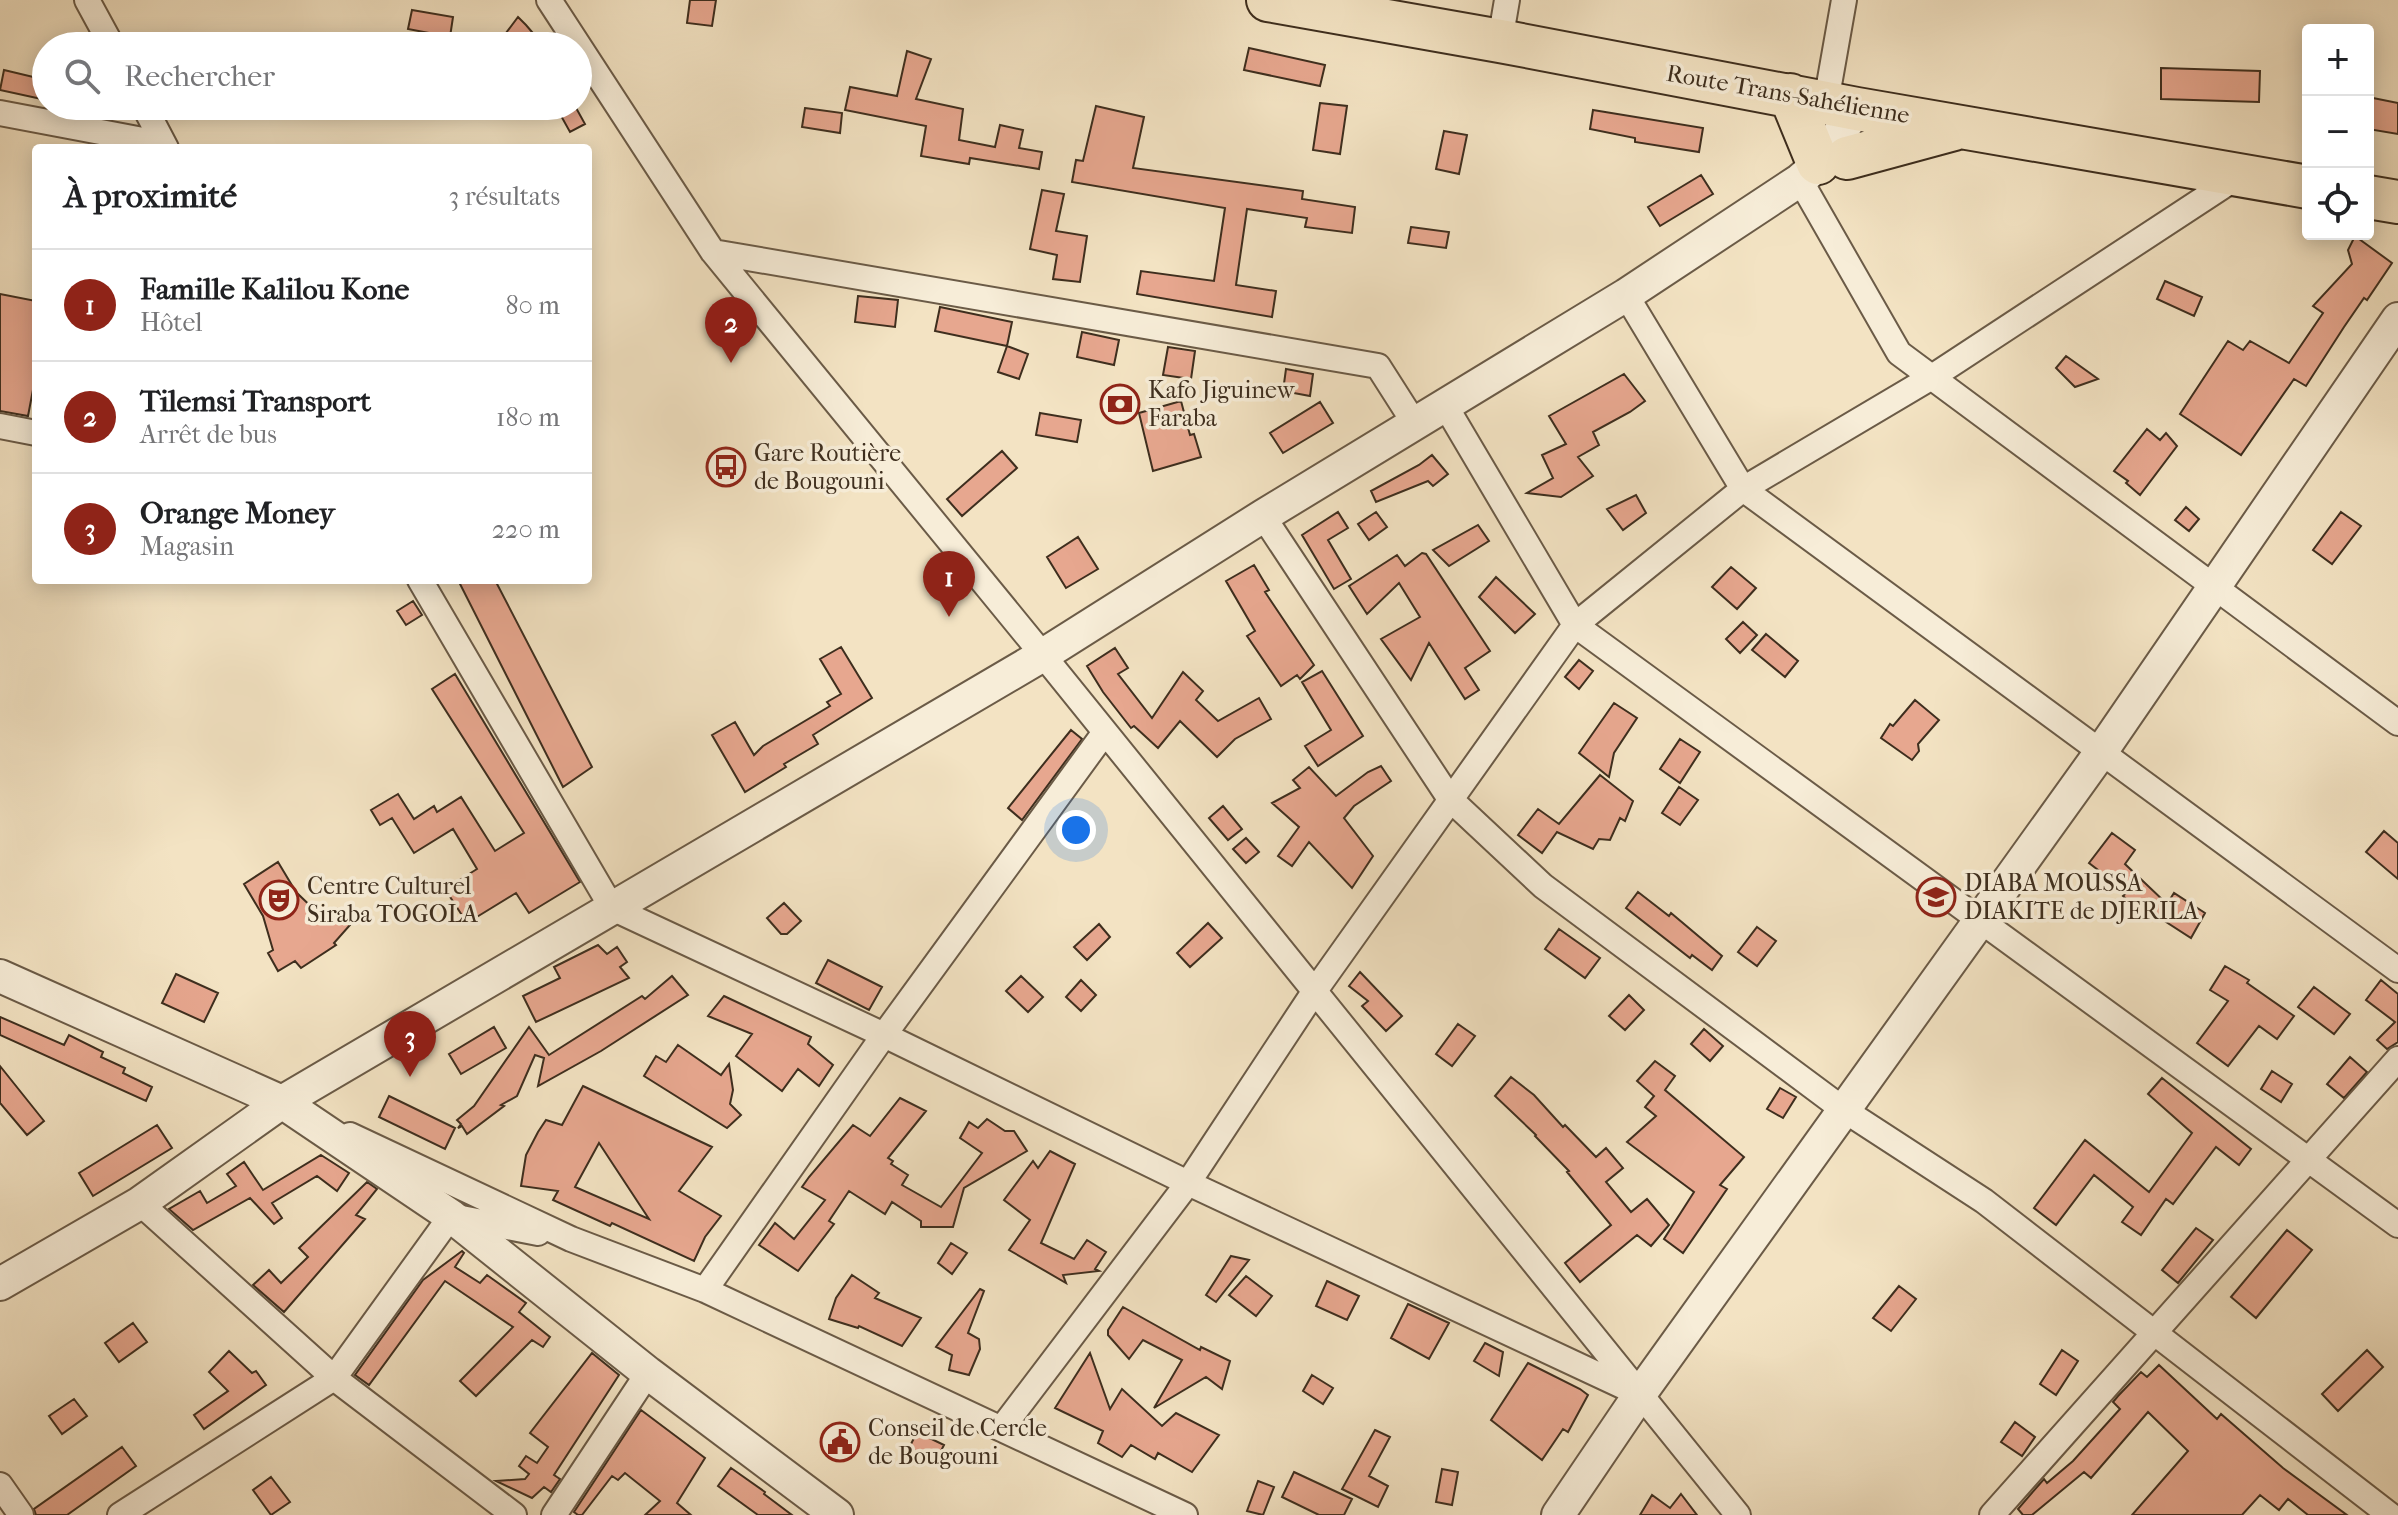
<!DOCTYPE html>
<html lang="fr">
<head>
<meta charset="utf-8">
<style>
  body { margin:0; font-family:"IM FELL French Canon",serif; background:#f6f6f6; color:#202124 }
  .controls { position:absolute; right:24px; top:24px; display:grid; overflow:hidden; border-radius:8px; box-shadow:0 4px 20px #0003 }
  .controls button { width:72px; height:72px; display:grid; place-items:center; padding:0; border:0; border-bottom:2px solid #e0e0e0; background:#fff; color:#202124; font:40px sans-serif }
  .you { position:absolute; left:1076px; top:830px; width:28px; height:28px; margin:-20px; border:6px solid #fff; border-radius:50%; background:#1a73e8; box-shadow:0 0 0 12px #1a73e833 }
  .badge { display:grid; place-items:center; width:52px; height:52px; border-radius:50%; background:#8f2418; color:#fff; font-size:26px; font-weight:700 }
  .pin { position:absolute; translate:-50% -66px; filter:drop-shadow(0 2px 4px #0008) }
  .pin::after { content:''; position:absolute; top:42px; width:28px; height:24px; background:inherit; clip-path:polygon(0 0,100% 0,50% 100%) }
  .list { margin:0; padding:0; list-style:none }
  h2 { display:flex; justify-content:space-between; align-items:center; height:104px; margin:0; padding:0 32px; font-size:34px }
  h2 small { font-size:26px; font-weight:400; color:#757577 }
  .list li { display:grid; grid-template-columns:52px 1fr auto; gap:24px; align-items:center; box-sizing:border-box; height:112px; padding:0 32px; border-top:2px solid #e0e0e0 }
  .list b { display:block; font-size:30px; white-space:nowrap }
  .list p { margin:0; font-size:26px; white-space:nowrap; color:#757577 }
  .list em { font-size:26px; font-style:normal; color:#757577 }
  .icon { flex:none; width:44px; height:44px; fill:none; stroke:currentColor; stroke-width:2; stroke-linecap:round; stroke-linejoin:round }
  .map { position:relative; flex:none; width:2398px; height:1515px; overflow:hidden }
  .search { position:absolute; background:#fff; box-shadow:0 4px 20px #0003; left:32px; top:32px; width:560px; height:88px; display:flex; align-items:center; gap:20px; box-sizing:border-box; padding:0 28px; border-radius:44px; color:#757577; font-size:30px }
  .panel { position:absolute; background:#fff; box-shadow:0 4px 20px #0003; left:32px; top:144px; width:560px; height:440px; border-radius:8px }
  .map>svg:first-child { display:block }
  .building { fill:#e7a78f; stroke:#3e2e1e; stroke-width:2; fill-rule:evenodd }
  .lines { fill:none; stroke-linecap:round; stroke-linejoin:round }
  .minor-casing { stroke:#6b5b47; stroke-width:28 }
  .tertiary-casing { stroke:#6b5b47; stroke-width:36 }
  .trunk-casing { stroke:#3e2e1e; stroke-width:46 }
  .minor { stroke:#f7edd8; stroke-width:24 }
  .tertiary { stroke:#f7edd8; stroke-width:32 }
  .trunk { stroke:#f3e3c3; stroke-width:42 }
  .labels { text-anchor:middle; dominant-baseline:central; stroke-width:7; stroke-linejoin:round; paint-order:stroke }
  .street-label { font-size:24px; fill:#3e2e1e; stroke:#f7edd8 }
  .poi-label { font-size:24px; fill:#3e2e1e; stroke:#f7edd8; text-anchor:start }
</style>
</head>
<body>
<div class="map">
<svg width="2398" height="1515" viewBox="0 0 2398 1515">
  <rect width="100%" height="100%" fill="#f3e3c3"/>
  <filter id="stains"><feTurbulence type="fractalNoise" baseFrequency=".0025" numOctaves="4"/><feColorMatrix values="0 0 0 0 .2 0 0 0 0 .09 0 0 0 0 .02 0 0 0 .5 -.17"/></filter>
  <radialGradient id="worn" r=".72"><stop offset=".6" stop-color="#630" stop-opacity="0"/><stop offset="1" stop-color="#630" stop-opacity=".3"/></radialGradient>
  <path class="building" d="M690,0H716L712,26L687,23Z
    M412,10L453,17L450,37L408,29Z
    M518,17L526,25L544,46H510L503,37Z
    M1249,48L1325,65L1320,86L1244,70Z
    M907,51L931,59L916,99L963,109L959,140L995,147L1000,125L1023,130L1019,148L1042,152L1039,169L970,158L969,164L921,156L926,126L845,110L850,87L897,96Z
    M2161,68L2260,71L2259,102L2161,99Z
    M4,70L46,80V100L0,90Z
    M2368,97L2398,103V134L2368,129Z
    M1320,103L1347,106L1340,154L1313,150Z
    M575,106L585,124L570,132L560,114Z
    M1096,106L1144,117L1133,168L1303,191L1302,199L1355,207L1352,233L1305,227L1307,218L1247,209L1236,285L1276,291L1272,317L1137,294L1141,271L1214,281L1225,208L1072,182L1076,160L1083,161Z
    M805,108L842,113L840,133L802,127Z
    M1593,110L1703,128L1699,152L1635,142V138L1590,129Z
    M1444,131L1467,135L1459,174L1436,169Z
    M1701,175L1713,194L1660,226L1648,207Z
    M1042,190L1064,194L1056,231L1087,236L1080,282L1053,279L1057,255L1030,249Z
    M1411,227L1449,232L1446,248L1408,243Z
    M2355,236L2392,263L2367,300L2364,298L2344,327L2306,386L2294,379L2241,455L2180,414L2228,341L2243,350L2250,341L2289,363L2323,313L2313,306L2352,264L2348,250Z
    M2165,281L2202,297L2194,316L2157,299Z
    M0,294L36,301V374L28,416L0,411Z
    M858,296L898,300L895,327L855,322Z
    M940,307L1012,322L1007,346L935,331Z
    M1082,332L1119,340L1114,365L1077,357Z
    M1007,346L1028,354L1019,379L998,372Z
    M1168,347L1195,351L1191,379L1163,375Z
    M2066,356L2098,379L2075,387L2056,368Z
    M1286,369L1313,374L1310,396L1283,391Z
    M1624,374L1645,401L1630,412L1593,432L1599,445L1578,457L1593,476L1561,497L1527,493L1553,478L1542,455L1566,444L1549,416Z
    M1181,401L1190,435L1194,434L1201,457L1153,471L1139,413Z
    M1320,402L1333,423L1283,453L1270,433Z
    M1040,413L1081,420L1077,442L1036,435Z
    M2147,429L2160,440L2166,433L2177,446L2140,495L2126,483L2128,481L2114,471Z
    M1002,451L1017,468L962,516L947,499Z
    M1432,455L1448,474L1433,486L1428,481L1376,502L1371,491L1419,465Z
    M1636,495L1646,513L1623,530L1607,509Z
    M2186,507L2199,519L2189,531L2175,520Z
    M1338,512L1348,528L1328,540L1351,579L1334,589L1302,535Z
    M1376,512L1387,527L1369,540L1358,524Z
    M2341,512L2361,526L2332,564L2313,550Z
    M1478,525L1489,541L1449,566L1433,550Z
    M1078,537L1098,569L1066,588L1047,557Z
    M1422,553L1426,554L1490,651L1465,668L1479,690L1465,699L1429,643L1411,680L1381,639L1420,617L1399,583L1367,614L1349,586L1397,555L1405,566Z
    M1254,565L1269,590L1265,592L1314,665L1300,679L1297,675L1281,686L1247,636L1255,631L1226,581Z
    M1731,567L1756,588L1737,609L1712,587Z
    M1496,577L1535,614L1515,633L1479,597Z
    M458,580H495L592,767L563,787Z
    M413,601L422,615L406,625L397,611Z
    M1743,622L1757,635L1740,653L1726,639Z
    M1766,634L1798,661L1785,677L1752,650Z
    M841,647L872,698L813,735L818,744L784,764L786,767L745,792L712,735L735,722L754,755L763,746L830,706L827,702L841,694L820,659Z
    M1115,648L1128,668L1118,674L1152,718L1183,672L1203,691L1196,700L1218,721L1259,698L1271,719L1235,739L1217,757L1180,721L1158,748L1134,726L1131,728L1103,692L1087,666Z
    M1579,660L1593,671L1579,689L1565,677Z
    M1322,671L1363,736L1318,766L1305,746L1331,730L1302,682Z
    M455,674L580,882L529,913L516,893L467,923L445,889L477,869L453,829L414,853L392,818L380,825L371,810L398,794L414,819L434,806L437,812L461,797L495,851L524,833L432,689Z
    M1915,700L1939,720L1918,744L1919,751L1912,760L1881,738L1890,724L1893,726Z
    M1614,703L1637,718L1614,753L1609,777L1579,753Z
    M1071,730L1082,739L1022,820L1008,808Z
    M1680,739L1700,752L1680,783L1660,769Z
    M1381,766L1391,781L1354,806L1344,818L1373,856L1352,888L1309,842L1292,866L1278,856L1299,827L1272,803L1300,788L1293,780L1309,767L1336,796L1368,772Z
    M1600,775L1633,801L1625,821L1620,818L1610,840L1599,839L1593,849L1557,832L1542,853L1518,835L1538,809L1559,824Z
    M1679,787L1698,800L1680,825L1662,813Z
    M1223,806L1242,829L1228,840L1209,818Z
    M2384,831L2398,843V879L2366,852Z
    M2112,833L2135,850L2125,864L2167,904L2174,893L2205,913L2191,938L2149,911L2144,916L2123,896L2127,892L2089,863Z
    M1246,838L1259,852L1246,863L1233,849Z
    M278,862L296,892L324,919L337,909L350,925L334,943L336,945L301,968L295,961L278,971L268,953L273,950L263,916L244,884Z
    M1638,892L1669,916L1671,913L1722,956L1712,970L1692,955L1690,958L1626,908Z
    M784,903L801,921L787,934H781L767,918Z
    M1208,923L1222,938L1190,967L1177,953Z
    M1099,924L1110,937L1087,960L1074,947Z
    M1757,927L1776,941L1757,966L1738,952Z
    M1559,929L1600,958L1585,978L1545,949Z
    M598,945L607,954L617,947L627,962L620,967L629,978L536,1022L523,996L560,978L554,967Z
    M828,960L882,987L869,1010L816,983Z
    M2225,966L2249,980L2247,983L2294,1016L2277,1039L2259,1026L2228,1066L2197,1043L2228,1001L2210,990Z
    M1360,972L1402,1016L1386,1031L1362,1006L1368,1001L1349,986Z
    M176,974L218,993L204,1022L162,1003Z
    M672,976L688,995L601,1051L538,1086L544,1058L535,1055L517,1096L501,1105L504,1106L467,1134L462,1126L458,1128L461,1124L457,1120L474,1106L529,1027L549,1055L642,996L645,999Z
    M1021,976L1043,997L1028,1012L1006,991Z
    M1081,980L1096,995L1081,1011L1066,997Z
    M2381,980L2398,994V1042L2387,1049L2377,1040L2395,1022L2366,1000Z
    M2314,987L2350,1014L2334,1034L2298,1007Z
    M1629,995L1644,1010L1625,1030L1609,1016Z
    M724,996L811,1037L808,1044L833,1065L819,1086L798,1069L782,1091L736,1056L752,1034L708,1016Z
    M0,1017L64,1045L69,1035L103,1052L101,1057L125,1068L123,1073L152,1087L146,1101L0,1035Z
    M1458,1024L1475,1036L1452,1066L1436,1054Z
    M494,1027L506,1048L461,1074L449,1054Z
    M1704,1029L1723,1046L1710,1061L1691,1044Z
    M678,1045L721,1075L729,1064L733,1090L730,1104L741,1115L727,1128L644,1076L656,1056L666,1062Z
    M2350,1057L2367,1072L2344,1098L2327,1084Z
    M1655,1061L1675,1076L1665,1090L1744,1157L1720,1185L1727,1189L1683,1253L1664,1239L1694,1192L1627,1142L1656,1116L1645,1107L1654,1096L1637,1081Z
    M0,1066L44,1121L27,1135L0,1103Z
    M2272,1071L2292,1084L2281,1102L2261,1089Z
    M1511,1077L1534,1095L1563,1127L1565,1125L1596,1157L1606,1148L1623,1168L1606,1182L1631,1212L1647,1199L1669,1225L1651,1246L1637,1235L1580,1282L1565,1263L1611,1225L1567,1172L1569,1171L1535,1136L1536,1135L1495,1096Z
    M2162,1078L2251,1149L2239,1165L2216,1147L2173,1204L2166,1199L2141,1235L2122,1222L2133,1207L2094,1175L2056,1225L2034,1208L2085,1140L2149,1192L2192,1133L2148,1094Z
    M583,1086L712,1147L679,1191L721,1216L705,1237L694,1261L612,1223L610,1226L553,1200L558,1191L521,1186L526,1155L538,1132L546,1120L562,1125ZM599,1143L649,1219L575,1187Z
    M1780,1088L1796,1097L1783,1118L1767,1109Z
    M389,1096L455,1128L445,1149L379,1117Z
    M900,1098L926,1111L888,1158L893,1161L891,1164L908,1175L902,1185L941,1207L982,1153L960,1138L969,1122L978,1128L987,1119L1005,1131H1014L1027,1151L964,1188L953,1227H921V1221L892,1202L885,1214L849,1191L829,1221L834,1224L798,1271L759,1245L775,1223L794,1239L825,1200L802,1187L809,1177L853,1125L870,1136Z
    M157,1125L172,1148L93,1196L79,1173Z
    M1050,1151L1075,1164L1041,1243L1074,1259L1087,1240L1106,1252L1095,1269L1099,1271L1063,1275L1066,1283L1009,1250L1030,1220L1004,1200L1033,1161L1038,1168Z
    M321,1155L349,1173L337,1191L317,1176L272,1203L282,1218L274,1224L250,1198L193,1230L169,1209L200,1191L207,1203L236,1186L227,1174L244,1162L263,1190Z
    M367,1182L377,1189L356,1215L365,1219L284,1312L253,1285L269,1270L281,1283L308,1257L299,1248Z
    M2196,1228L2213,1240L2178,1283L2162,1270Z
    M2287,1230L2312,1250L2256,1318L2231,1297Z
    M951,1243L967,1253L952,1274L938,1263Z
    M462,1251L464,1253L455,1267L480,1283L487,1275L526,1303L519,1312L550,1337L543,1347L532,1340L476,1396L460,1381L513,1327L445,1281L369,1385L355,1375L423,1280Z
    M1231,1256L1249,1260L1216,1302L1206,1295Z
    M852,1275L879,1293L875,1298L921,1318L902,1346L859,1326L858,1328L829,1319L836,1298Z
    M1246,1276L1272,1296L1256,1316L1229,1295Z
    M1327,1281L1359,1296L1347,1320L1316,1306Z
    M1899,1286L1916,1299L1891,1331L1873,1318Z
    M980,1289L984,1291L968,1333L979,1339L980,1349L969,1375L949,1370L952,1355L936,1347Z
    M1408,1304L1449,1323L1429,1359L1391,1338Z
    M1123,1307L1200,1350L1201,1347L1230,1361L1222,1389L1206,1377L1154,1408L1182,1360L1143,1340L1129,1359L1108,1335V1330Z
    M133,1323L147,1342L119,1362L105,1343Z
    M1485,1343L1503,1352L1499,1376L1474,1361Z
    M2062,1350L2078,1361L2056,1395L2040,1384Z
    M2367,1350L2383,1367L2338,1411L2322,1394Z
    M229,1351L252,1373L256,1371L266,1385L204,1429L194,1415L228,1391L209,1372Z
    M592,1353L619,1375L554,1475L560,1479L551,1492L544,1487L532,1498L496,1481L525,1479L529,1474L519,1466L526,1456L537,1463L548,1447L530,1433Z
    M1090,1353L1110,1409L1122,1389L1162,1426L1176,1413L1219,1435L1192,1472L1158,1453L1155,1459L1131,1445L1122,1457L1098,1443L1103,1431L1055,1408Z
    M1528,1363L1580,1389L1588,1395L1568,1432L1563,1429L1542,1460L1491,1420Z
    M2159,1365L2217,1419L2221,1414L2283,1468L2347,1515H2308L2288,1499L2279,1510L2260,1495L2242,1515H2132L2188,1451L2148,1412L2091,1478L2084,1472L2032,1515H2023L2018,1509L2044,1479L2047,1483L2073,1461L2120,1409L2113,1402L2118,1396L2141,1372L2147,1377Z
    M1312,1375L1333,1388L1323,1404L1303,1391Z
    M74,1399L87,1416L62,1434L49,1416Z
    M641,1410L705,1458L677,1503L691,1515H645L660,1501L625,1473L618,1480L612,1476L582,1515H578L574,1512Z
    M2015,1422L2035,1437L2022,1456L2001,1442Z
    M1375,1430L1390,1437L1369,1476L1388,1486L1378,1507L1342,1489Z
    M917,1432L944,1445L936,1461L909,1448Z
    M122,1447L136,1466L67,1515H36L34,1509Z
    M731,1468L765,1492L764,1494L792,1515H758L718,1486Z
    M1442,1469L1458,1472L1452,1505L1436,1502Z
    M1294,1472L1352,1499L1344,1515H1319L1282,1497Z
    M271,1477L290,1502L271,1515L253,1490Z
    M1258,1481L1274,1487L1263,1515L1247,1511Z
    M1681,1494L1697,1515H1640L1652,1495L1670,1508Z"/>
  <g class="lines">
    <g class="minor-casing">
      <path id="minor" d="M87,0L112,46
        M549,0L713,252L1043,655L1738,1515
        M1500,41L1507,0
        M1826,102L1844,0
        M144,106L166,148
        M0,113L164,144
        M1800,180L1899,353L2398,723
        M713,252L1378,366L1415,424
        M1626,295L1743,489L2398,970
        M1445,405L1575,625L2398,1225
        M0,426L36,433
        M1263,516L1450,799L1543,886L1844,1110L1984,1201L2390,1515
        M420,580L612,908L884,1035L1188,1183L1633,1391
        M350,1135L571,1239L705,1290L1185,1515
        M140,1203L334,1378L514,1515
        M705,1290L884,1035L1105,732
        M1002,1428L1188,1183L1314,992L1575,625L1743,489L1932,377L2240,175
        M0,1485L21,1515
        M120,1515L334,1378L451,1216L538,1233
        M554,1515L648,1373
        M1992,1515L2398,1059"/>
    </g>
    <g class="tertiary-casing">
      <path id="tertiary" d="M0,976L282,1102L451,1216L648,1373L837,1515
        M0,1284L140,1203L282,1102L1043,655L1263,516L1626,295L1800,180L1814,168L1857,109
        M1558,1515L1640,1394L2101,752L2398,319"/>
    </g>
    <g class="trunk-casing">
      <path id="trunk" d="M1268,0L1500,41L1857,109L2308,187
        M1790,95L1818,163
        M1847,158L1954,129
        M2368,197L2398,202"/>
    </g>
    <use href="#minor" class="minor"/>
    <use href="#tertiary" class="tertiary"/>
    <use href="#trunk" class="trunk"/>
  </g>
  <defs>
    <g id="bank-ring" transform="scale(2)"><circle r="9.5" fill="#f7edd8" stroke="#8f2418" stroke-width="1.5"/><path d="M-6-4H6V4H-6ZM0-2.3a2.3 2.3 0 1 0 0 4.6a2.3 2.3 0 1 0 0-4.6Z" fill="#8f2418"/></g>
    <g id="bus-ring" transform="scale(2)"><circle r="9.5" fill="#f7edd8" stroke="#8f2418" stroke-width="1.5"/><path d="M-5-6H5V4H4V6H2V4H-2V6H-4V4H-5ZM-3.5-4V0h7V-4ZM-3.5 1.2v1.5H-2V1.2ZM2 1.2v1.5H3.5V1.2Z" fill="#8f2418"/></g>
    <g id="school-ring" transform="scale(2)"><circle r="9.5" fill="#f7edd8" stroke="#8f2418" stroke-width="1.5"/><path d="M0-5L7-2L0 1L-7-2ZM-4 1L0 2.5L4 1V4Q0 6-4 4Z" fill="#8f2418"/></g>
    <g id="theatre-ring" transform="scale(2)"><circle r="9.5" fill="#f7edd8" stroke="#8f2418" stroke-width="1.5"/><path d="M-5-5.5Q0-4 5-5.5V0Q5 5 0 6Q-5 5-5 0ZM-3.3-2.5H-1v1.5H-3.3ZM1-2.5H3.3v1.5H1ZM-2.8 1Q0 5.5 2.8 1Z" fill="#8f2418"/></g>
    <g id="civic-ring" transform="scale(2)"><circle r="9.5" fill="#f7edd8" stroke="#8f2418" stroke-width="1.5"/><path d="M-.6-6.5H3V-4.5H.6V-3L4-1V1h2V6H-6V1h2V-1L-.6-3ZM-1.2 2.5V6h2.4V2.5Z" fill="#8f2418"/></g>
  </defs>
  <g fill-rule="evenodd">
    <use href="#bank-ring" x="1120" y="404"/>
    <use href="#bus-ring" x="726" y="467"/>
    <use href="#school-ring" x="1936" y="897"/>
    <use href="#theatre-ring" x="279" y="900"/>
    <use href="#civic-ring" x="840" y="1442"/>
  </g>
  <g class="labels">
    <g class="street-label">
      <text transform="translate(1788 94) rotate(10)">Route Trans-Sahélienne</text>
    </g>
    <g class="poi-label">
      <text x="1148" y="390">Kafo Jiguinew<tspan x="1148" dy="28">Faraba</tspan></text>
      <text x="754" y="453">Gare Routière<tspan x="754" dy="28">de Bougouni</tspan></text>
      <text x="1964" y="883">DIABA MOUSSA<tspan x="1964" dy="28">DIAKITE de DJERILA</tspan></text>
      <text x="307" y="886">Centre Culturel<tspan x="307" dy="28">Siraba TOGOLA</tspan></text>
      <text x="868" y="1428">Conseil de Cercle<tspan x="868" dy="28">de Bougouni</tspan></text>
    </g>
  </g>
  <rect width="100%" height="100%" filter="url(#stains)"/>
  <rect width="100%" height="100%" fill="url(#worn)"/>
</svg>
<div class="controls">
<button>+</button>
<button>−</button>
<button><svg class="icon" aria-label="locate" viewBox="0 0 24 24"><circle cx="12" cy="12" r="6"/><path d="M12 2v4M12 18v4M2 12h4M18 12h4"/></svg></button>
</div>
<div class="you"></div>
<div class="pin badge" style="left:949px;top:617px">1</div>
<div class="pin badge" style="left:731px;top:363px">2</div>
<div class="pin badge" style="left:410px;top:1077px">3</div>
<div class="search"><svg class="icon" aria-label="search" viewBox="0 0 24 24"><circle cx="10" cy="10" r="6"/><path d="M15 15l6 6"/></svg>Rechercher</div>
<section class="panel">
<h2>À proximité<small>3 résultats</small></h2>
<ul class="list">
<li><span class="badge">1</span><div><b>Famille Kalilou Kone</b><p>Hôtel</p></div><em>80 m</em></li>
<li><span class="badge">2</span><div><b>Tilemsi Transport</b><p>Arrêt de bus</p></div><em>180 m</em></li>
<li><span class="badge">3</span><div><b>Orange Money</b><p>Magasin</p></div><em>220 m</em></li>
</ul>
</section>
</div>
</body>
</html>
